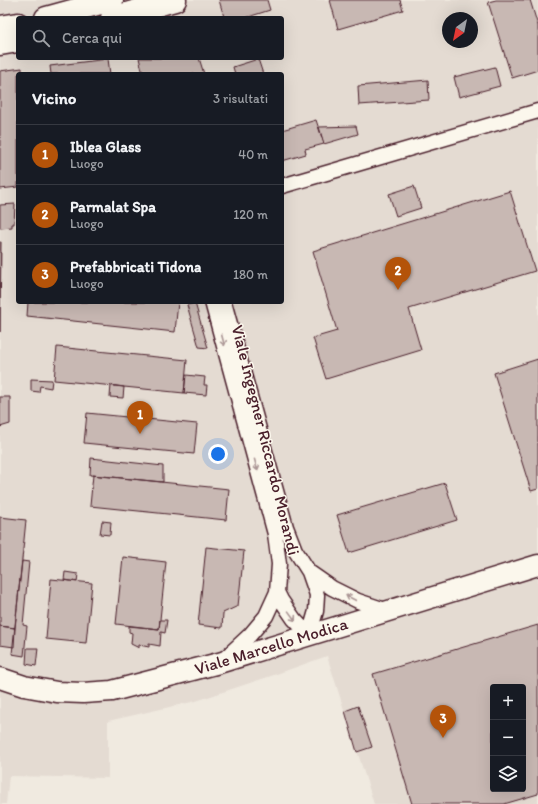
<!DOCTYPE html>
<html lang="it">
<head>
<meta charset="utf-8">
<style>
  body { margin:0; font-family:Itim,sans-serif; background:#20242c; color:#f1f3f6 }
  .controls { position:absolute; right:12px; bottom:12px; display:grid; overflow:hidden; border-radius:4px; box-shadow:0 4px 16px #0002 }
  .controls button { width:36px; height:36px; display:grid; place-items:center; padding:0; border:0; border-bottom:1px solid #363941; background:#171b24; color:#f1f3f6; font:20px sans-serif }
  .compass { position:absolute; left:442px; top:12px; width:36px; height:36px; border-radius:50%; background:#171b24; box-shadow:0 4px 16px #0002; rotate:213deg }
  .you { position:absolute; left:218px; top:454px; width:14px; height:14px; margin:-10px; border:3px solid #fff; border-radius:50%; background:#1a73e8; box-shadow:0 0 0 6px #1a73e833 }
  .badge { display:grid; place-items:center; width:26px; height:26px; border-radius:50%; background:#b45309; color:#fff; font-size:13px; font-weight:700 }
  .pin { position:absolute; translate:-50% -33px; filter:drop-shadow(0 1px 2px #0008) }
  .pin::after { content:''; position:absolute; top:21px; width:14px; height:12px; background:inherit; clip-path:polygon(0 0,100% 0,50% 100%) }
  .list { margin:0; padding:0; list-style:none }
  h2 { display:flex; justify-content:space-between; align-items:center; height:52px; margin:0; padding:0 16px; font-size:17px }
  h2 small { font-size:13px; font-weight:400; color:#9ea1a6 }
  .list li { display:grid; grid-template-columns:26px 1fr auto; gap:12px; align-items:center; box-sizing:border-box; height:60px; padding:0 16px; border-top:1px solid #363941 }
  .list b { display:block; font-size:15px; white-space:nowrap }
  .list p { margin:0; font-size:13px; white-space:nowrap; color:#9ea1a6 }
  .list em { font-size:13px; font-style:normal; color:#9ea1a6 }
  .icon { flex:none; width:22px; height:22px; fill:none; stroke:currentColor; stroke-width:2; stroke-linecap:round; stroke-linejoin:round }
  .map { position:relative; flex:none; width:538px; height:804px; overflow:hidden }
  .search { position:absolute; background:#171b24; box-shadow:0 4px 16px #0002; left:16px; top:16px; width:268px; height:44px; display:flex; align-items:center; gap:10px; box-sizing:border-box; padding:0 14px; border-radius:4px; color:#9ea1a6; font-size:15px }
  .panel { position:absolute; background:#171b24; box-shadow:0 4px 16px #0002; left:16px; top:72px; width:268px; height:232px; border-radius:4px }
  .map>svg:first-child { display:block }
  .built { fill:#e4dbd2; fill-rule:evenodd }
  .building { fill:#c8b8b3; stroke:#4a1f2b; fill-rule:evenodd }
  .lines { fill:none; stroke-linecap:round; stroke-linejoin:round }
  .street-casing { stroke:#4a1f2b; stroke-width:17 }
  .secondary-casing { stroke:#4a1f2b; stroke-width:23 }
  .primary-casing { stroke:#4a1f2b; stroke-width:25 }
  .street { stroke:#fbf7ec; stroke-width:14 }
  .secondary { stroke:#fbf7ec; stroke-width:20 }
  .primary { stroke:#fbf7ec; stroke-width:22 }
  .oneway { stroke:#ab9695 }
  .labels { text-anchor:middle; dominant-baseline:central; stroke-width:3; stroke-linejoin:round; paint-order:stroke }
  .street-label { font-size:17px; fill:#4a1f2b; stroke:#fbf7ec }
</style>
</head>
<body>
<div class="map">
<svg width="538" height="804" viewBox="0 0 538 804">
  <rect width="100%" height="100%" fill="#f0eae0"/>
  <filter id="ink" filterUnits="userSpaceOnUse"><feTurbulence type="fractalNoise" baseFrequency=".025" numOctaves="2"/><feDisplacementMap in="SourceGraphic" scale="8" xChannelSelector="R" yChannelSelector="G"/><feConvolveMatrix kernelMatrix="1 2 1 2 8 2 1 2 1" color-interpolation-filters="sRGB"/></filter>
  <g filter="url(#ink)">
    <path class="built" d="M0,0H538V804H374L327,656L271,676L196,701L108,721V778L9,776L6,804H0ZM18,18H282V58H18ZM448,18H472V42H448ZM18,74H282V302H18ZM493,687H523V789H493Z"/>
    <path class="building" d="M219,0H267L270,10L245,18H222L224,17Z
      M330,0H400L403,10L338,29Z
      M496,0H530L538,26V70L512,78L488,2Z
      M139,58H199L204,74H143Z
      M108,59L110,74H51L50,66Z
      M258,59L263,74H235L233,67Z
      M495,67L500,86L459,97L454,77Z
      M22,68V74H18V187L0,189V71Z
      M428,80L429,100L359,105L358,86Z
      M316,120L324,144L305,149L306,154L282,161V130Z
      M356,126L358,134L324,144L319,127Z
      M414,186L421,208L396,216L389,194Z
      M510,191L535,271L409,309L421,350L326,379L313,338L337,331L313,251Z
      M15,204L14,224H12V227L0,228V205Z
      M0,242H1L0,332Z
      M28,302H178L175,332L27,316Z
      M195,303L208,348L199,347L187,305Z
      M57,347L187,360L184,393L54,380Z
      M538,359V489L531,491L494,373Z
      M186,375L205,377L204,385H207L206,395L184,393Z
      M31,379L52,380L51,388L40,386L39,392L31,391Z
      M111,385L124,387L123,398L110,397Z
      M0,397H10V424L0,427Z
      M87,413L197,424L194,454L84,443Z
      M91,458L163,466V482L90,475Z
      M93,475L229,489L226,520L90,506Z
      M445,483L457,520L349,553L337,515Z
      M0,517L26,520L15,628L0,626Z
      M102,521L111,522L110,535L100,534Z
      M206,547L244,551L238,606L223,613L222,628L198,625Z
      M123,557L166,562L159,629L116,624Z
      M22,561L29,562L23,625L27,626L24,656L12,654Z
      M65,572L78,574L77,582L64,580Z
      M51,579L92,583L86,643L46,639Z
      M160,620H167L165,633L161,632L160,646L149,644V647L139,645V648L131,644L132,633L129,632V626L159,629Z
      M538,625V794L504,804H412L373,674ZM493,687H523V789H493Z
      M0,626L15,628L14,647L0,645Z
      M27,648H38L36,666L26,664Z
      M358,706L372,747L357,752L345,711Z"/>
    <g class="lines">
      <g class="street-casing">
        <path id="street" d="M282,186L538,111
          M212,302L275,534L279,564L277,592L281,600L294,619L309,635
          M224,302L286,527L295,550L309,572L317,595L316,611L309,635
          M309,572L332,588L358,601L388,611
          M222,661L250,635L266,616L277,592"/>
      </g>
      <g class="secondary-casing">
        <path id="secondary" d="M0,678L24,686L57,692L83,693L112,691L219,663L538,565"/>
      </g>
      <g class="primary-casing">
        <path id="primary" d="M46,18L112,0
          M112,18L175,0
          M0,27L18,24
          M0,44L18,41"/>
      </g>
      <use href="#street" class="street"/>
      <use href="#secondary" class="secondary"/>
      <use href="#primary" class="primary"/>
    </g>
    <defs><path id="oneway-shaft" d="M-6 0H5M1.5-3L5.5 0L1.5 3" fill="none" stroke-width="1.6" stroke-linecap="round" stroke-linejoin="round"/></defs>
    <g class="oneway">
      <use href="#oneway-shaft" transform="translate(223 340) rotate(75)"/>
      <use href="#oneway-shaft" transform="translate(256 465) rotate(75)"/>
      <use href="#oneway-shaft" transform="translate(351 598) rotate(-153)"/>
      <use href="#oneway-shaft" transform="translate(292 616) rotate(54)"/>
    </g>
  </g>
  <g class="labels">
    <g class="street-label">
      <text transform="translate(266 440) rotate(76)">Viale Ingegner Riccardo Morandi</text>
      <text transform="translate(271 646) rotate(-17)">Viale Marcello Modica</text>
    </g>
  </g>
</svg>
<div class="controls">
<button>+</button>
<button>−</button>
<button><svg class="icon" aria-label="layers" viewBox="0 0 24 24"><path d="M12 4l9 5-9 5-9-5zM3 14l9 5 9-5"/></svg></button>
</div>
<svg class="compass" viewBox="-18 -18 36 36"><path d="M0-13l5 13h-10z" fill="#e53935"/><path d="M0 13l5-13h-10z" fill="#9ea1a6"/></svg>
<div class="you"></div>
<div class="pin badge" style="left:140px;top:434px">1</div>
<div class="pin badge" style="left:398px;top:290px">2</div>
<div class="pin badge" style="left:443px;top:738px">3</div>
<div class="search"><svg class="icon" aria-label="search" viewBox="0 0 24 24"><circle cx="10" cy="10" r="6"/><path d="M15 15l6 6"/></svg>Cerca qui</div>
<section class="panel">
<h2>Vicino<small>3 risultati</small></h2>
<ul class="list">
<li><span class="badge">1</span><div><b>Iblea Glass</b><p>Luogo</p></div><em>40 m</em></li>
<li><span class="badge">2</span><div><b>Parmalat Spa</b><p>Luogo</p></div><em>120 m</em></li>
<li><span class="badge">3</span><div><b>Prefabbricati Tidona</b><p>Luogo</p></div><em>180 m</em></li>
</ul>
</section>
</div>
</body>
</html>
